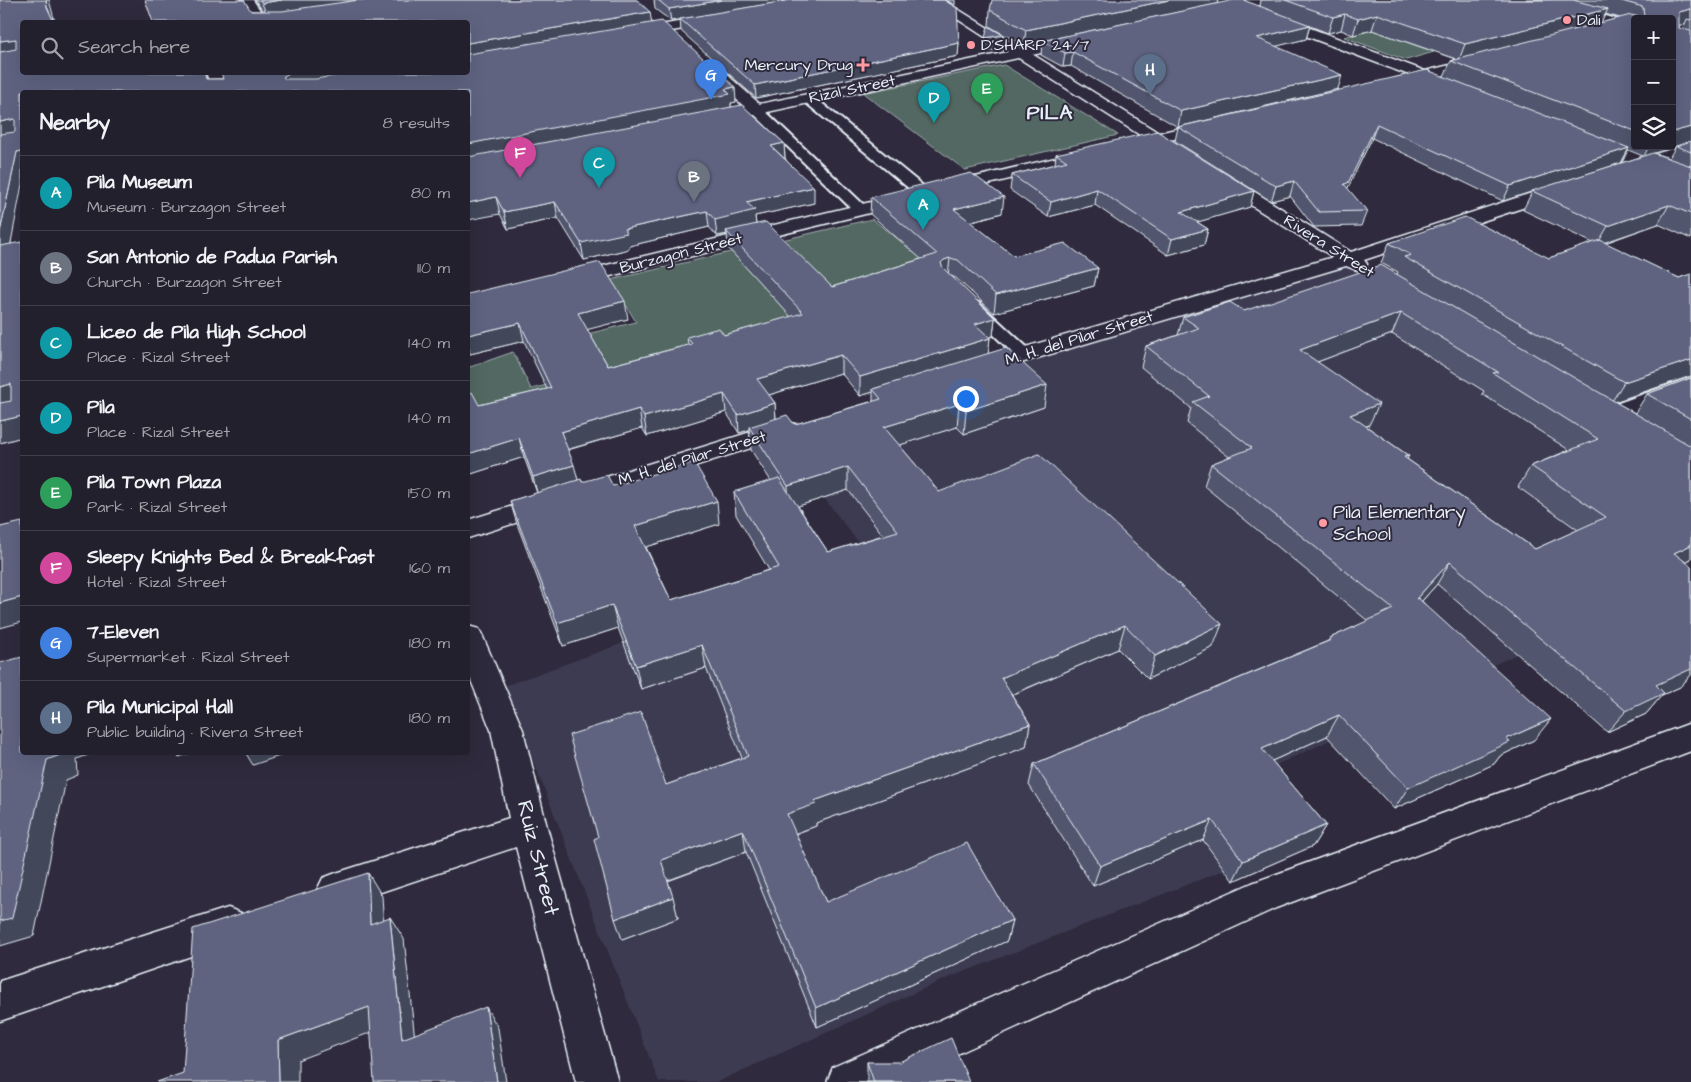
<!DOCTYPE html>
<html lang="en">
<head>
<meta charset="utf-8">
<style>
  body { margin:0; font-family:"Architects Daughter",sans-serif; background:#2f2d3a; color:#f1f3f6 }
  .controls { position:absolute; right:15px; top:15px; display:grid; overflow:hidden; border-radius:5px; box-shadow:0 5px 20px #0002 }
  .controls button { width:45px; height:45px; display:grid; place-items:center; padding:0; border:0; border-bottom:1px solid #403e4a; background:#23202e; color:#f1f3f6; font:25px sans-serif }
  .you { position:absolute; left:965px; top:398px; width:18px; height:18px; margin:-12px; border:4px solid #fff; border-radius:50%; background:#1a73e8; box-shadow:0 0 0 8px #1a73e833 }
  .badge { display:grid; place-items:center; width:32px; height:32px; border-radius:50%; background:#8bbbb9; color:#fff; font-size:16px; font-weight:700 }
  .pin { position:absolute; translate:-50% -41px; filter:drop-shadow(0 1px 2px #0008) }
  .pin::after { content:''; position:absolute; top:26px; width:18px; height:15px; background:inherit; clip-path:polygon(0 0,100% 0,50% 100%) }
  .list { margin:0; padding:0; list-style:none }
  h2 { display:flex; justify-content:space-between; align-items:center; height:65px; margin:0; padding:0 20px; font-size:21px }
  h2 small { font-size:16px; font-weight:400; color:#a3a3aa }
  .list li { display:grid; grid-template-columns:32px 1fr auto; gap:15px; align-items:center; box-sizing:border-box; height:75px; padding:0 20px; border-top:1px solid #403e4a }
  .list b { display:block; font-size:19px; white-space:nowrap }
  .list p { margin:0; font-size:16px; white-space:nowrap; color:#a3a3aa }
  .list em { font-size:16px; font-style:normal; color:#a3a3aa }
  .icon { flex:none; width:28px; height:28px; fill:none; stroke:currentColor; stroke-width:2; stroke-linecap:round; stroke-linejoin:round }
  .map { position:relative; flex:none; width:1691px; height:1082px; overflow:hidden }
  .search { position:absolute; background:#23202e; box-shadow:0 5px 20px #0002; left:20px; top:20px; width:450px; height:55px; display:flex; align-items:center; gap:12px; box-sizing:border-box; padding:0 18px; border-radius:5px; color:#a3a3aa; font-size:19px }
  .panel { position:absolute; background:#23202e; box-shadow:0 5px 20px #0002; left:20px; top:90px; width:450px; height:665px; border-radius:5px }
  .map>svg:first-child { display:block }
  .built { fill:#3d3b51 }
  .green { fill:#536862; stroke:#9eacad }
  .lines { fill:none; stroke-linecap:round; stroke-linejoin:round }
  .service-casing { stroke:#e8f1f8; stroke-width:4 }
  .minor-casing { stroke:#e8f1f8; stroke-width:3 }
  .secondary-casing { stroke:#e8f1f8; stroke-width:3 }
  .service { fill:#2f2a3d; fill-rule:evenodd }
  .minor { fill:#2f2a3d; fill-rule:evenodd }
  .secondary { fill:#2f2a3d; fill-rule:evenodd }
  .wall { fill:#51566e; stroke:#e8f1f8; fill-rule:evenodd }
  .shaded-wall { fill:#42465a; stroke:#e8f1f8 }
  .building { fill:#5e6480; stroke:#e8f1f8; fill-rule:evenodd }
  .poi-dot { fill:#ff9aa2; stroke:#2f2a3d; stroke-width:2 }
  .labels { text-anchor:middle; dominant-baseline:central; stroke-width:4; stroke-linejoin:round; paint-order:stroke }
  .far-poi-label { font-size:16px; fill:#e8f1f8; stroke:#2f2a3d; text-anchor:start }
  .far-street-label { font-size:16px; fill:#e8f1f8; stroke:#2f2a3d }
  .poi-label { font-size:19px; fill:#e8f1f8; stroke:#2f2a3d; text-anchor:start }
  .far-district-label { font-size:20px; font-weight:bold; letter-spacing:1px; fill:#e8f1f8; stroke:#2f2a3d }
  .near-street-label { font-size:22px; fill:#e8f1f8; stroke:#2f2a3d }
</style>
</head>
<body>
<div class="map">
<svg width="1691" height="1082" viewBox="0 0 1691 1082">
  <rect width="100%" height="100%" fill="#2f2a3d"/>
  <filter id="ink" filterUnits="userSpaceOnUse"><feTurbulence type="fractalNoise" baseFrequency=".02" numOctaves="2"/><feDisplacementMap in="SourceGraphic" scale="10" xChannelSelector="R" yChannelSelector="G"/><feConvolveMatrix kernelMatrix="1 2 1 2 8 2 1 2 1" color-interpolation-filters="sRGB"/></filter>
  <g filter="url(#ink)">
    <path class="built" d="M1348,264L1691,472V574L1187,806L1235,866L943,980L717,1082H659L504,686L868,555L777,437L895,397Z"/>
    <path class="green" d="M1372,30L1434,52L1406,60L1344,37Z
      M1004,65L1118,135L965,170L863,93Z
      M872,219L939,271L468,419V364L470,367L513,352L531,389L611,369L583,335L636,322L611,280Z"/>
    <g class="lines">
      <g class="service-casing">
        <path id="service" d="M809,95L813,96L928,190L930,193L928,196H918L805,102L803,99Z
          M757,106L761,107L865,206L867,209L865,212H855L753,113L751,110L753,107Z
          M973,301L979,303L1030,350L1033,354L1030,358L1024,359L1018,358L967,309L965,306L967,303Z"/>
      </g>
      <g class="minor-casing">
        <path id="minor" d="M241,0H253L268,22H256Z
          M1217,0H1235L1425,71L1483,57L1488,58L1490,61L1488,64L1434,78L1432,80L1399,86L1394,85L1392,82L1394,79L1409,75L1218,3Z
          M718,15L725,19L723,22L632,38L625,34L632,30Z
          M1022,50L1027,51L1159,133L1213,120L1219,122L1221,125L1219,128L1170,140L1172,143L1170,147L1164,148L1154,144L569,286L562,284L559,280L562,276L569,274L1143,137L1017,57L1015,54L1017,51Z
          M708,61L713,62L763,107L765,110L763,113H751L703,68L701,65L703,62Z
          M206,72H221L227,92H213Z
          M1691,143V153L1629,173L1623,172L1620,168L1623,164Z
          M1220,173L1226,174L1351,252L1556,185L1562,184L1568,185L1571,189L1568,193L1364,260L1367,264L1364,268L1357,270L1346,266L987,373L979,375L971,373L968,368L971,363L1333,257L1214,182L1211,178L1214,174Z
          M1691,377V392L1610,421L1602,419L1598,414L1602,409Z
          M786,421L795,424L798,429L795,434L468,538V520Z
          M468,626L479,629L483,637L523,730L547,827L618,1082H576L516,847L336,907L323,902L317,890L323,878L336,873L509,818L491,730L468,673Z
          M1691,723V751L1276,908L896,1082H827L833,1067L1252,883Z
          M228,908L241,913L247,926L241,939L0,1021V981Z"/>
      </g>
      <g class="secondary-casing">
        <path id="secondary" d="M928,0H943L1022,49L1078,37L1085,41L1078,45L712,124L706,122L704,119L706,116L712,114L1008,52Z
          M1247,0H1271L1270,3L1215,15L1208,11L1210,8Z
          M1527,0H1547L1635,24V32L1528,3Z"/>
      </g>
      <use href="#service" class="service"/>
      <use href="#minor" class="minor"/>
      <use href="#secondary" class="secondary"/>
    </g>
    <path class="wall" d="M0,0L54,20L55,22H22V72H205L207,79L468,72V22L251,11H263L255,0H637L652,22L736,102L731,103V107L784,143L785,158L814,203L755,216L756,224L832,287L921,259L870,214L871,197L1002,213L970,222L1014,256L1098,268L1094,286L994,313L956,278L951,276L995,318L993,336L990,337L988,353L1044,407L964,434L957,427L899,445L939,492L1213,647L1148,679L1118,649L1012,695L1030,724L1026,747L816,823V826L795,834L826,902L1012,920L1007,941L817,1027L746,852L668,881L678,918L622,939L598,837L666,785L742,758L706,668L641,689L618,628L563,646L517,524L510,501L537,493L524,457L468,475V394L479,405L547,389L524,341L470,354L468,347V294L628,319L587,329L608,366L688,345L687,337L724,335L791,317L728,248L727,234L717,236L709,227L629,246V249L584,260L558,218L508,229L500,214L22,92L11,244L22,437L0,443ZM841,373L860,396L873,392V401L799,423L794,424L776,419L775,403L769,395ZM726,412L739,433L749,430L751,450L771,481L734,492L736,515L769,570L671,600L646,547L719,524L613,486L582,482L578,480L568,450L642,428L647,436ZM848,490L883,535L828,552L798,506Z
      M654,0H944L959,43L958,56L756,98L681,31L680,19L671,21L655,9Z
      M946,0H955V5Z
      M1218,0L1217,4L1260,6L1261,0H1691V239L1658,224L1605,243L1679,278L1691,274V376L1615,402L1635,413L1647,394L1691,378V559L1685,562L1691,566V675L1680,687L1662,695L1646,714L1607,732L1437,584L1422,601L1534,740L1500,756L1494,764L1394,809L1327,736L1272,761L1326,825L1313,846L1233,881L1203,840L1093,886L1029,785L1034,764L1328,641L1330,638L1368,621L1204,486L1211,464L1229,457L1187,423L1191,408L1141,367L1146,346L1178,335L1183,317L1244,311L1397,274L1398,272L1381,263L1389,243L1549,258L1593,243L1523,210L1532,192L1503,201L1372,138L1347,189L1367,211L1361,226L1314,227L1290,196L1271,201L1175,141L1178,127L1071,66L1063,67L1041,55L1042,42L1024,46L989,26L990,10ZM1605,14L1620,18L1601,23ZM1635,19L1672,146H1635ZM1685,24L1682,29L1679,28V25ZM1310,26L1328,33L1341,30L1353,35L1372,30L1456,59L1451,61L1444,76L1178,127L1338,89L1276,46L1306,39ZM1676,146L1669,158L1654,153ZM1628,150L1643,156L1622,163ZM1392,334L1484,391L1482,394L1569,450L1531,466L1518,487L1578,530L1535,549L1407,459L1409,456L1366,426L1369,425L1317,362Z
      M1056,154L1254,191L1250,207L1197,222L1208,229L1204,245L1168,255L1095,205L1048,217L1010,190L1012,175L1055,164Z
      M867,1062L969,1082H867Z"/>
    <path class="shaded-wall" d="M46,0H49L55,22H54L47,7Z
      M282,0H374L267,16L262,3Z
      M722,0H792L671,21L669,9Z
      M1169,0H1218L1217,4L1042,41V42L1024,46L1026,30Z
      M1608,9L1600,25L1459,60L1465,44Z
      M1691,9V20L1687,19L1685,24L1672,27L1679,12Z
      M650,12L652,25L468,59V43Z
      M1345,14L1341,30L1328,33L1333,17Z
      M1377,14L1372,30L1353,35L1358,19Z
      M1310,25L1306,39L1253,52L1257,38Z
      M1003,35L1001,49L984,52L985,38Z
      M16,39L22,51L0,57V41Z
      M959,43L958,56L756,98L755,85Z
      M1073,52L1071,66L1063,67L1065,53Z
      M290,72H370L288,92L283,77Z
      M1342,75L1338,89L1178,127L1181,111Z
      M735,87L736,102L731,103V108L468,162V144Z
      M15,119L22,133L0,140V122Z
      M1377,124L1372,138L1343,198L1344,184Z
      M1691,127V142L1644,156L1649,146H1672V132Z
      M784,143L785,159L771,146Z
      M1629,148L1621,163L1503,201L1510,186Z
      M22,151V184L10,248L0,250V232L17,152Z
      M1294,181L1290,196L1271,201L1276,186Z
      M814,187V203L755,216L756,227L726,231L727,234L717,236L715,220L746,202Z
      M1097,189L1095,205L1048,217L1051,202Z
      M1254,191L1250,207L1177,228L1181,212Z
      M496,197L500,214L468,220V203Z
      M1004,197L1002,213L953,226L954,209Z
      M555,202L558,218L508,229L504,212Z
      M1669,205L1658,224L1597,245L1608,226Z
      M707,211L709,227L629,246V249L584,260L581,243L624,229Z
      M1208,229L1204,245L1168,255L1172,239Z
      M950,258L948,275L942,277L941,263L944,260Z
      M1098,268L1094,286L994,313L996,295Z
      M625,301L628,319L582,331L578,313Z
      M1401,313L1392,334L1293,371L1300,350Z
      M995,318L993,336L973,342L975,324Z
      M520,323L524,341L470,354L468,344V335Z
      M990,338L988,356L873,389V392L860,396V377Z
      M841,355V373L759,398L757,379Z
      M1691,360V376L1611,403L1624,382Z
      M11,384L22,402L0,408V387Z
      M1047,385L1044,407L964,434L966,411Z
      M724,394L726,412L647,436L644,417Z
      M775,403L776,422L749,427V430L739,433L738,415Z
      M959,404L957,427L884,450V427Z
      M1379,404L1369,425L1341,436L1350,415Z
      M639,409L642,428L566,450L561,432Z
      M22,416V437L0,443V421Z
      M519,438L524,457L468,475V454Z
      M574,465L579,484L538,496L533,477Z
      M848,467V490L789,509L788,486Z
      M717,501L719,524L640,549L635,526Z
      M1691,545V559L1657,575L1674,553Z
      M1450,562L1437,584L1404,621L1416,599Z
      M22,597V622L0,628V603Z
      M612,605L618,628L563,646L557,623Z
      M1222,624L1213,647L1148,679L1155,656Z
      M1125,625L1118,649L997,701L1001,678Z
      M702,645L706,668L641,689L636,666Z
      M1691,659V675L1680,687L1662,695L1646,714L1607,732L1626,711L1656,685Z
      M1339,715L1327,736L1252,770L1262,749Z
      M1551,719L1534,740L1500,756L1494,764L1394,809L1408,788L1506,739Z
      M1030,724L1026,747L816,823V826L788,836L787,814L814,801Z
      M60,752H96L77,759L78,775L66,780L34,936L0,946V921L47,760Z
      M176,752H193L179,757Z
      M245,752H291L253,765Z
      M1212,820L1203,840L1093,886L1100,866Z
      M1326,825L1313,846L1233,881L1243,861Z
      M743,830L746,852L666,881L661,860Z
      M368,873L382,896L385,946L370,924Z
      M673,897L678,918L622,939L615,919Z
      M390,917L404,939L417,1058L402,1039Z
      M1012,920L1007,941L817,1027L816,1008Z
      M369,1007L385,1027L298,1060V1082H279L278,1040Z
      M486,1007L498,1028L506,1082H497Z"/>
    <path class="building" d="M0,0H46L47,7L54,22H22V72H204L206,79H223L221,72H290L283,77L285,79H316L356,72H468V54L662,21L735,87L725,89L730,94L468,144V92H22V151L17,152L0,232V134L15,132V119L0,122V52L16,49V39L0,41Z
      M145,0H244L251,11H282L359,0H637L650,12L468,43V22H153Z
      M260,0H282L262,3Z
      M658,0H722L669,9Z
      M791,0H944L957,8L959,43L755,85L680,19Z
      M992,0H1169L1026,30L990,10Z
      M1234,0H1243L1310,25L1257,38L1342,75L1181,111L1073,52L1065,53L1042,41Z
      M1285,0H1573L1608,9L1465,44L1377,14L1358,19L1345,14L1333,17Z
      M1618,0H1691V9L1679,12V28L1691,31V127L1672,132V19H1635V131L1451,61L1631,15L1644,18L1643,7Z
      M988,26L1003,35L985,38Z
      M1427,70L1629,148L1510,186L1377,124L1348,183L1344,184L1367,211L1319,212L1294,181L1276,186L1178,127Z
      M742,105L784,143L771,146L814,187L746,202L755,210L715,220L707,211L624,229L627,233L581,243L555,202L504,212L496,197L468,203V157Z
      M1157,131L1254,191L1181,212L1208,229L1172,239L1097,189L1051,202L1012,175L1067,161L1056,154Z
      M1691,141V152L1676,146Z
      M1653,153L1691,166V214L1669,205L1608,226L1532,191Z
      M971,173L1004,197L954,209L1014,256L1065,243L1098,268L996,295L958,260L950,258L944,260L941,263L943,268L995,318L975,324L990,338L860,377L841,355L757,379L775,403L738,415L724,394L644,417L639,409L561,432L574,465L533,477L519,438L468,454V394L472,392L479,405L551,388L520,323L468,335V294L600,262L625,301L578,313L608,366L692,344L687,337L719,328L724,335L803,313L726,231L766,222L832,287L937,254L871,197Z
      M1465,217L1549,258L1600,240L1679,278L1691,274V360L1624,382L1404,257L1411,255L1389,243Z
      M22,242V416L0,421V403L11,401V384L0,387V246Z
      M1381,265L1691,446V545L1674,553L1691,566V669L1656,685L1664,693L1626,711L1450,562L1416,599L1418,598L1551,719L1506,739L1510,742L1408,788L1339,715L1262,749L1326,825L1243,861L1212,820L1100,866L1034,764L1331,640L1330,638L1393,609L1211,464L1252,448L1193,402L1209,396L1146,346L1199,328L1183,317L1230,302L1244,311ZM1401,313L1498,372L1493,373L1598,439L1531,466L1606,517L1535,549L1404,457L1409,456L1350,415L1379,404L1300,350Z
      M1006,348L1047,385L966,411L959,404L884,427L939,492L1039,454L1222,624L1155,656L1125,625L1001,678L1030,724L814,801L816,804L787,814L826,902L967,843L1012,920L816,1008L743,830L661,860L673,897L615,919L594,839L598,837L569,735L641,712L666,785L748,756L702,645L636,666L612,605L557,623L510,501L581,479L582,482L607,475L613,486L694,462L717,501L635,526L671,600L779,567L734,492L779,478L828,552L898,531L848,467L788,486L749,427L787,415L794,424L799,423L881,399L873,389Z
      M1691,378V419L1647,394Z
      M22,522V597L0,603V527Z
      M22,657V752H60V755L47,760L12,918L0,921V663Z
      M368,873L370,924L390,917L402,1039L486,1007L497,1082H374L369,1007L278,1040L279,1082H157L183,1073L193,929Z
      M951,1038L969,1082H874L867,1062H899Z"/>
  </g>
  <g class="poi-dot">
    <circle cx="1567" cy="20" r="5"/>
    <circle cx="971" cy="45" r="5"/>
    <path d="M860.5 57.5h5v5h5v5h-5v5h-5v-5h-5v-5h5z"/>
    <circle cx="1323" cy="523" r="5"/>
  </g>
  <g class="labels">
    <g class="far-poi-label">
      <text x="1577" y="20">Dali</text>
      <text x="981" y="45">D'SHARP 24/7</text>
      <text x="853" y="65" text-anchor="end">Mercury Drug</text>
    </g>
    <g class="far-street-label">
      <text transform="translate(852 89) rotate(-12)">Rizal Street</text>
      <text transform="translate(1329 246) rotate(32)">Rivera Street</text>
      <text transform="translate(681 253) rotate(-14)">Burzagon Street</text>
      <text transform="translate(1079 338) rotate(-17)">M. H. del Pilar Street</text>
      <text transform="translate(692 458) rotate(-17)">M. H. del Pilar Street</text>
    </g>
    <g class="poi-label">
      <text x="1333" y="512">Pila Elementary<tspan x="1333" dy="22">School</tspan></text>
    </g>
    <g class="far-district-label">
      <text x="1050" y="113">PILA</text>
    </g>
    <g class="near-street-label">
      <text transform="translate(538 858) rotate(76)">Ruiz Street</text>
    </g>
  </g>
</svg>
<div class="controls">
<button>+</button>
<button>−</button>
<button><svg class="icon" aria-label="layers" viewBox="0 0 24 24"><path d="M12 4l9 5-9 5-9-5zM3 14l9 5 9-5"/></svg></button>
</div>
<div class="you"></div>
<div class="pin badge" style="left:923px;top:230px;background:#0f9aa8">A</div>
<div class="pin badge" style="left:694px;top:202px;background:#6b7280">B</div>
<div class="pin badge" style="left:599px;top:188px;background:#0f9aa8">C</div>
<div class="pin badge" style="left:934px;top:123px;background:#0f9aa8">D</div>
<div class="pin badge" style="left:987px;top:114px;background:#2e9e5b">E</div>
<div class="pin badge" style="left:520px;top:178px;background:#d1479c">F</div>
<div class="pin badge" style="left:711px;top:100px;background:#3f7fe0">G</div>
<div class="pin badge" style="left:1150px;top:95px;background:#5c6f8a">H</div>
<div class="search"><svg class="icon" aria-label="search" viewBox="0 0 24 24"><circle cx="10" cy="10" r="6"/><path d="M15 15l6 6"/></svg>Search here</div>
<section class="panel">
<h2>Nearby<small>8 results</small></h2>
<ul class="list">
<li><span class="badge" style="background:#0f9aa8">A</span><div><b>Pila Museum</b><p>Museum · Burzagon Street</p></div><em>80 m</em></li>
<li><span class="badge" style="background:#6b7280">B</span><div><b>San Antonio de Padua Parish</b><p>Church · Burzagon Street</p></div><em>110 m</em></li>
<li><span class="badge" style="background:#0f9aa8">C</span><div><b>Liceo de Pila High School</b><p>Place · Rizal Street</p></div><em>140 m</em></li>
<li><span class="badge" style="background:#0f9aa8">D</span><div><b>Pila</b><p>Place · Rizal Street</p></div><em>140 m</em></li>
<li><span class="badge" style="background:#2e9e5b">E</span><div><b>Pila Town Plaza</b><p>Park · Rizal Street</p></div><em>150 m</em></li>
<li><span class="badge" style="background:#d1479c">F</span><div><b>Sleepy Knights Bed &amp; Breakfast</b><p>Hotel · Rizal Street</p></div><em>160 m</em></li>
<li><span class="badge" style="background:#3f7fe0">G</span><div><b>7-Eleven</b><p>Supermarket · Rizal Street</p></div><em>180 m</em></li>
<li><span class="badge" style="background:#5c6f8a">H</span><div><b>Pila Municipal Hall</b><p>Public building · Rivera Street</p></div><em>180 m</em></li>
</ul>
</section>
</div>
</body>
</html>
